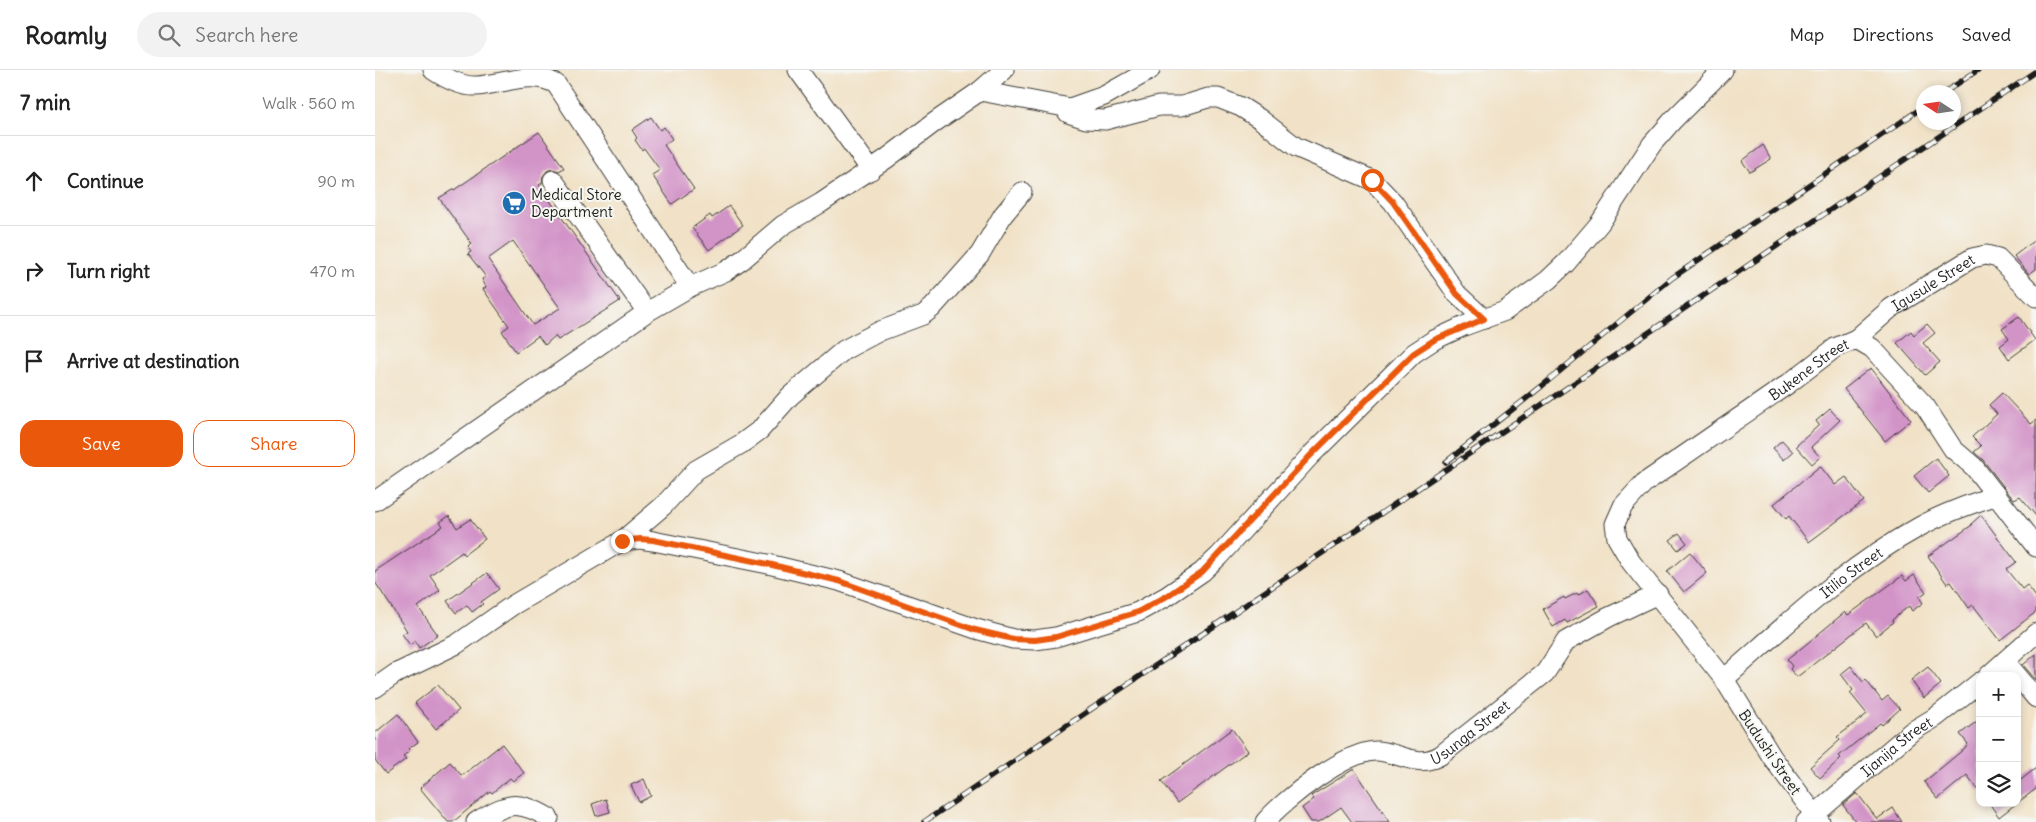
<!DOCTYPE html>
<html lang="en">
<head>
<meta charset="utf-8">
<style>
  body { margin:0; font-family:Delius,sans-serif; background:#f2f2f2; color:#222 }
  .controls { position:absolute; right:15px; bottom:15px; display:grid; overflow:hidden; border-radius:10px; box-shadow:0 2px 8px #0003 }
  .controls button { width:45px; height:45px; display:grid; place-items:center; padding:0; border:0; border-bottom:1px solid #e0e0e0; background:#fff; color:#222; font:25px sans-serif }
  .compass { position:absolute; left:1541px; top:15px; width:45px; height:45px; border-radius:50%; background:#fff; box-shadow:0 2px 8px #0003; rotate:282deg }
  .stop { position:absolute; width:15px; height:15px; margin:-11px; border:4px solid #ea580c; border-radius:50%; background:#fff }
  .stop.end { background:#ea580c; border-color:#fff; box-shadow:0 1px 5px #0008 }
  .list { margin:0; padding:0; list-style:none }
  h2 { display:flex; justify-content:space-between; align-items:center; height:65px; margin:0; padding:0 20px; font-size:21px }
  h2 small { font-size:16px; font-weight:400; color:#767676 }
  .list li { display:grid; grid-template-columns:32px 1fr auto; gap:15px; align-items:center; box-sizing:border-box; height:90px; padding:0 20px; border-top:1px solid #e0e0e0 }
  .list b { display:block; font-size:19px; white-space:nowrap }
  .list em { font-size:16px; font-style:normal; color:#767676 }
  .actions { display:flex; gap:10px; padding:15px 20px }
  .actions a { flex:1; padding:11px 0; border:1px solid #ea580c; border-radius:15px; text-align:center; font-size:18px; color:#ea580c }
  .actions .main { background:#ea580c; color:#fff }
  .icon { flex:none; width:28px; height:28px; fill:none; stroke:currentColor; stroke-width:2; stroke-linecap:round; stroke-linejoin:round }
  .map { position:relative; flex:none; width:1661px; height:752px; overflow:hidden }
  header { display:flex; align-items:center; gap:30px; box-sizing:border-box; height:70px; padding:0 25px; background:#fff; border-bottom:1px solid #e0e0e0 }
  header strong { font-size:24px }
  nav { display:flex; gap:28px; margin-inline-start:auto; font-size:18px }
  .search { width:350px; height:45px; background:#f2f2f2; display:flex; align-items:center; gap:12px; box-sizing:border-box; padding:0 18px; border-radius:28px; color:#767676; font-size:19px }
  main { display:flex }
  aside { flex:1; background:#fff }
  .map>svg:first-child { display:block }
  .building { fill:#d293c7; fill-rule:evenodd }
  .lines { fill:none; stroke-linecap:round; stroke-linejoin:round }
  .minor-casing { stroke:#3c3a36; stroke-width:21 }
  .minor { stroke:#fff; stroke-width:19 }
  .rail-casing { stroke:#1c1c1c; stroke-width:5.5 }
  .rail { stroke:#f6f6f2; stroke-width:4; stroke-dasharray:11; stroke-linecap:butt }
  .route { stroke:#ea580c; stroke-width:6 }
  .labels { text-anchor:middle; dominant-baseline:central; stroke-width:4; stroke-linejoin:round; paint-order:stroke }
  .poi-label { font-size:15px; fill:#1c1c1c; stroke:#f6f6f2; text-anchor:start }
  .street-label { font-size:15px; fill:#1c1c1c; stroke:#f6f6f2 }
</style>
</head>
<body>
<header>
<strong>Roamly</strong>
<div class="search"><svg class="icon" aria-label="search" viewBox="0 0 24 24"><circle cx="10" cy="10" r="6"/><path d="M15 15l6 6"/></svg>Search here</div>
<nav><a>Map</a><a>Directions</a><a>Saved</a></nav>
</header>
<main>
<aside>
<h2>7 min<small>Walk · 560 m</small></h2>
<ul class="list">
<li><svg class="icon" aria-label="ahead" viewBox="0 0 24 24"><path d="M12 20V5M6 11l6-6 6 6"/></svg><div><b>Continue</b></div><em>90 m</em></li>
<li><svg class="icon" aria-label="right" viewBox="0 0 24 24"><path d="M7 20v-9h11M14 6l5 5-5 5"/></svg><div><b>Turn right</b></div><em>470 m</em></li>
<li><svg class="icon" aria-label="arrive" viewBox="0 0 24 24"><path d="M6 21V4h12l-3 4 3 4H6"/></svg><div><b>Arrive at destination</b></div></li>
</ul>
<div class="actions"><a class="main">Save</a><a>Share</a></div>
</aside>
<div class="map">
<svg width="1661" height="752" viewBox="0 0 1661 752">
  <rect width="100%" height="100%" fill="#f6f6f2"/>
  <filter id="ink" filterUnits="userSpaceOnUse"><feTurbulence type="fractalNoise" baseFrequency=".02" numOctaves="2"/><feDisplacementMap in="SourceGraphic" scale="10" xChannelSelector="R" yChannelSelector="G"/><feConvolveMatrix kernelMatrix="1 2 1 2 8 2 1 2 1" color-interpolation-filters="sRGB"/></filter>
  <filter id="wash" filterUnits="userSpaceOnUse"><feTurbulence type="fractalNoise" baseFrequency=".0096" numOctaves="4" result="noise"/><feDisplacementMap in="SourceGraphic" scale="20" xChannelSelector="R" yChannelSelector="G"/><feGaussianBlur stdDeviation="1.12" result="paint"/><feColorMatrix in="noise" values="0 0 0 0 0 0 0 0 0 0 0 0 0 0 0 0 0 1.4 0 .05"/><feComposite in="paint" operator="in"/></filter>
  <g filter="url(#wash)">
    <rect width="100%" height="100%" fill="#f1e2c7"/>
    <g id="blocks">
      <path class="building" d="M276,47L285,60L289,57L297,69L289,75L319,119L297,134L277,105L285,100L269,78L267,80L260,70L262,68L257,60Z
        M164,62L189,98L184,101L177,99L172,101L168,106L167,113L164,115L245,231L183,270L180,266L170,275L163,266L141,282L127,261L134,256L108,219L111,217L107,209L111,207L93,184L96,182L93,178L97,174L64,128L79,119V120ZM138,171L185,238L158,255L113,189Z
        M1388,75L1396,89L1375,102L1367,91Z
        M354,136L368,155L334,180L317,158L335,145L337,148Z
        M1661,169V199L1654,204L1639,186Z
        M1644,247L1660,270L1634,289L1625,276L1634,269L1627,259Z
        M1552,254L1560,263L1548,273L1565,292L1550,305L1522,273L1536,261L1539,265Z
        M1496,298L1536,350L1510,371L1469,319Z
        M1627,323L1656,354L1661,350V446L1645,427L1639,430L1608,390L1599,382L1606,376L1597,367L1622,344L1614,335Z
        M1455,339L1465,350L1436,377L1445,387L1437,394L1421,376L1444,355L1441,351Z
        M1407,370L1418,382L1409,390L1398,378Z
        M1561,388L1574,406L1553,423L1539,406Z
        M1445,396L1460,415L1471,407L1489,431L1434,472L1414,446L1411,449L1399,434Z
        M1606,445L1641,492L1631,499L1647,519L1652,515L1661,527V542L1625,570L1598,535L1594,538L1576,512L1572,514L1553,486L1597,455L1596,454Z
        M74,446L82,458L95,449L110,469L89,485L87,482L55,505L65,520L43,537L63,565L44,578L40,571L35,575L27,564L32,561L0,512V501L68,456L65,452Z
        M1304,463L1312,473L1303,480L1295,470Z
        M1315,482L1332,503L1309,522L1292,501Z
        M112,503L124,519L106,532L108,534L97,542L92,535L81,543L72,531Z
        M1539,505L1551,522L1544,527L1548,533L1537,541L1534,536L1517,550L1518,552L1501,566L1491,553L1422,607L1415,599L1417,596L1412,590L1470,542L1473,545L1527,506L1531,511Z
        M1213,519L1224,536L1192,553L1190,550L1178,557L1168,539L1189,527L1190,529L1202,523L1203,525Z
        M1661,584V610L1648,595Z
        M1476,596L1488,612L1491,610L1507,631L1513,626L1525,639L1507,655L1505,653L1464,686L1466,688L1445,708L1435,697L1465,670L1462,667L1492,644L1475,623L1478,620L1466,604Z
        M1553,597L1566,614L1549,628L1536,610Z
        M63,615L84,640L61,659L40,633Z
        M23,644L43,672L33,679L35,681L28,686L31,689L11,704L0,690V663Z
        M1605,649V722L1592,705L1563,729L1549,712L1589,679L1593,674L1585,664Z
        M857,659L873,681L802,733L786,711Z
        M127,674L149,703L138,711L135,708L117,723L115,721L78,752H73L45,718L75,692L87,706Z
        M1661,698V719L1642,733V713Z
        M979,699L1015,752H977L966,737L944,752H936L927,738L939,729L936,726Z
        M269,709L276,726L264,732L256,715Z
        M1482,723L1502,749L1518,738L1527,752H1481L1468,735Z
        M231,729L235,742L221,746L217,734Z
        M1614,733H1642L1624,747Z"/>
    </g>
  </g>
  <g filter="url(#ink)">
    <use href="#blocks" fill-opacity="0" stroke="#3c3a36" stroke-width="1"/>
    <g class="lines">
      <g class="minor-casing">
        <g id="minor">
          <path d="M58,0C70,8 88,17 102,16C129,14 157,0 181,14L315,217"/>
          <path d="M423,0L496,100"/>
          <path d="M605,21L695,38L729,26L775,0"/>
          <path d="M693,43L711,49L730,50L784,36H807L833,28H843L866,37L885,49L921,77L997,110L1018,132L1082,224L1109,249"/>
          <path d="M178,110L272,242"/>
          <path id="s1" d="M1481,269L1516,238L1597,188L1611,185L1623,188L1661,227"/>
          <path d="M0,431L272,242L315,217L351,201L367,190L408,155L446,133L511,89L560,52L605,21L629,0"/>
          <path d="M247,471L288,436L321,400L366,374L385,360L415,326L469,280L505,261L548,245L557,238L605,184L628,145L647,122"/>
          <path d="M1630,591L1661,628"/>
          <path d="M1613,606L1661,563"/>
          <path id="s2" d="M1349,609C1411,555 1471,497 1544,457C1569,443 1596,434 1622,425"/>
          <path d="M0,618L20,604L82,574L138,535L247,471L265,469L278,471L393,494L464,511L601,559L638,569L660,570L681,567L763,542L792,526L827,502L844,486L934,387L1039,283L1059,270L1089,256L1130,241L1173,210L1191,193L1225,153L1277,74L1298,50L1348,0"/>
          <path d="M101,752C132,733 142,729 174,748"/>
          <path id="s3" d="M890,752C908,730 973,679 1003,681C1026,683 1043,699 1066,685L1170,603L1191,571L1234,547L1283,524"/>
          <path id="s4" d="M1431,752L1536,662L1561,647L1605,612"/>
          <path id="s5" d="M1445,752L1397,687L1349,609L1256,492L1242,468L1240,454L1248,436L1269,413L1413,314L1460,278L1481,269L1497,278L1550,336L1578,379L1599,397L1661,477"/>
        </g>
      </g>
      <use href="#minor" class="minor"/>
      <g class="rail-casing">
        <path id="rail" d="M1570,22L1603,0
          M1071,392L1167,316L1297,208L1548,37
          M549,752L1661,1"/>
      </g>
      <use href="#rail" class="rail"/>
    </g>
  </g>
  <g class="lines" filter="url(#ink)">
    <path class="route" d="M247,471L265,469L278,470L393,494L464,511L600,560L638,569L660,570L681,567L763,542L792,526L827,502L934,387L1039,283L1059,270L1109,249L1082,224L1018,132L997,110"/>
  </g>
  <defs>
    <g id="supermarket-disc" transform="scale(1.25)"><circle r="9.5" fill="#1f6fb2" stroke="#f6f6f2"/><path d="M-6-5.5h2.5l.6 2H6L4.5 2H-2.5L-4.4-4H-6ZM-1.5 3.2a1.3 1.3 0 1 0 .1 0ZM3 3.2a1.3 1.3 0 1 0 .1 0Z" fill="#fff"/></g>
  </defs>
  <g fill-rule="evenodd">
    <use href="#supermarket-disc" x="139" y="133"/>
  </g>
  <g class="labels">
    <g class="poi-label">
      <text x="156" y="124">Medical Store<tspan x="156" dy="17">Department</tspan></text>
    </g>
    <g class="street-label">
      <text stroke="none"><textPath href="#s1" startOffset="96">Igusule Street</textPath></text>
      <text stroke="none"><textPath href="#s5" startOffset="615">Bukene Street</textPath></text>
      <text stroke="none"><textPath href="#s2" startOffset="166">Itilio Street</textPath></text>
      <text stroke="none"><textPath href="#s3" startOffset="238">Usunga Street</textPath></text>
      <text stroke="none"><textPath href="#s4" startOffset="118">Ijanija Street</textPath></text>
      <text transform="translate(1395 682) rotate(56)">Budushi Street</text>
    </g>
  </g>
</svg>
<div class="controls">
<button>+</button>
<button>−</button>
<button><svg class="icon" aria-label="layers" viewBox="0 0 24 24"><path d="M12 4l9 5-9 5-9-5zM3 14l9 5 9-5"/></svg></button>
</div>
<svg class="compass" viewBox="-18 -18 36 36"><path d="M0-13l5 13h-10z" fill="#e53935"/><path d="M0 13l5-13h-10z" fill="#767676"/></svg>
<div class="stop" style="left:997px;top:110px"></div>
<div class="stop end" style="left:247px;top:471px"></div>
</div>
</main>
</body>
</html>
